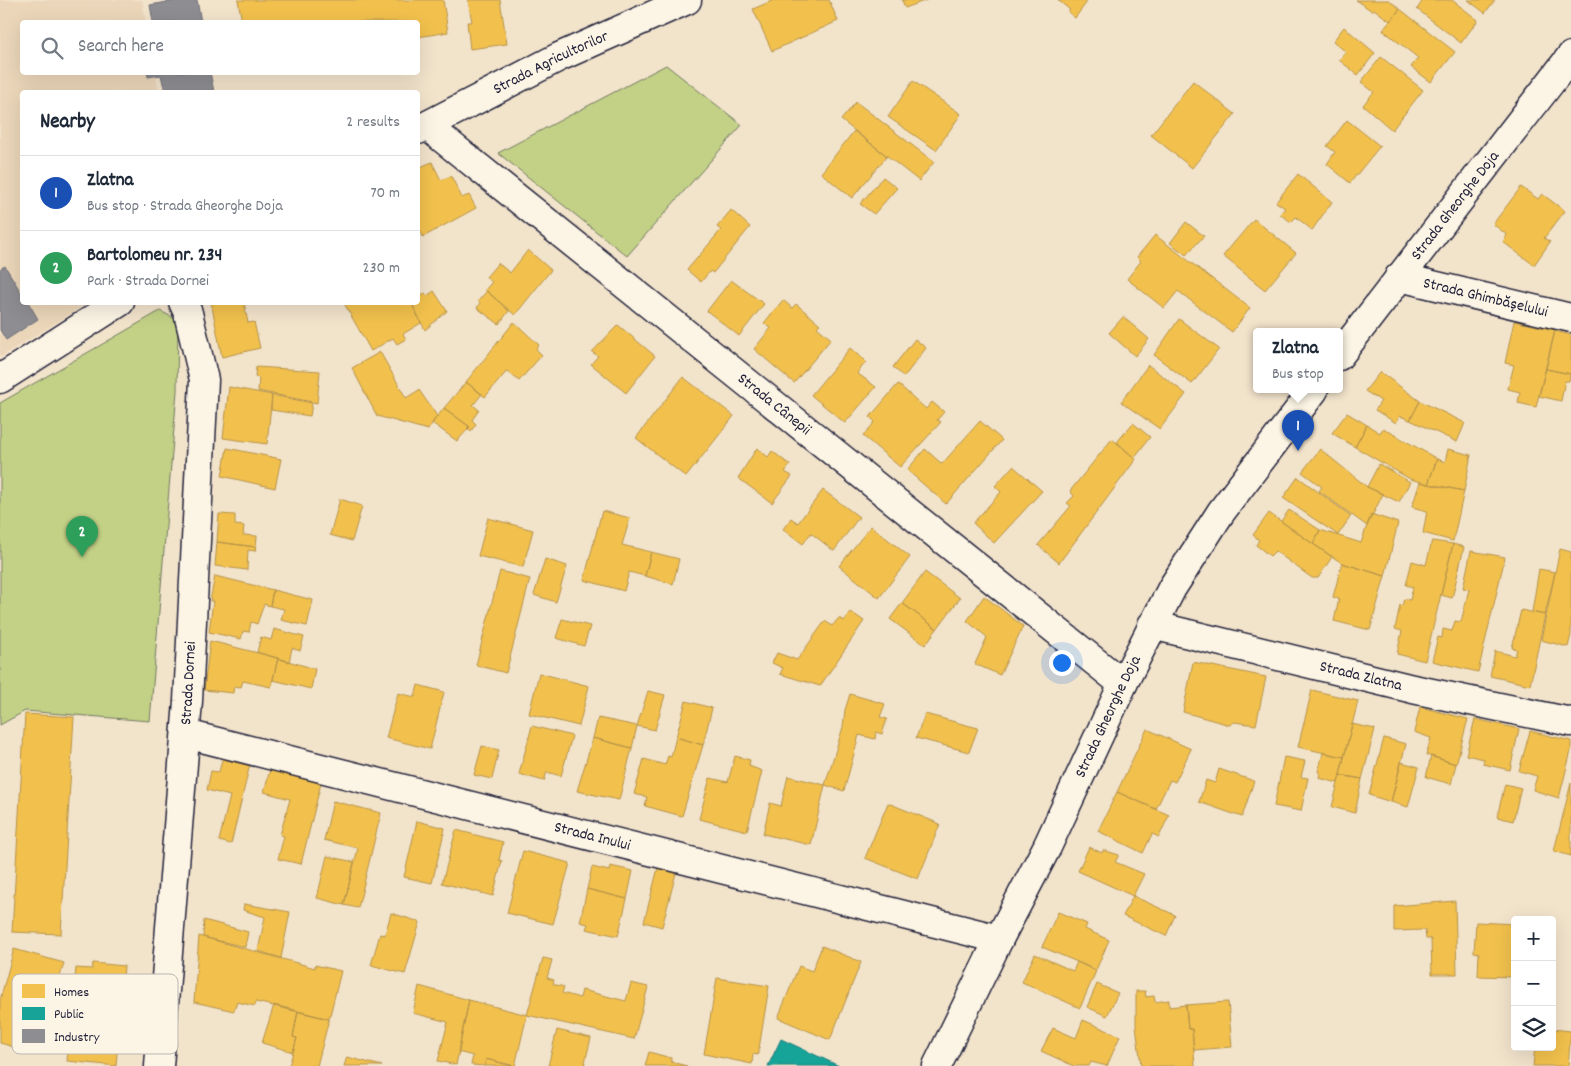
<!DOCTYPE html>
<html lang="en">
<head>
<meta charset="utf-8">
<style>
  body { margin:0; font-family:Dekko,sans-serif; background:#f2f2f3; color:#1f2937 }
  .controls { position:absolute; right:15px; bottom:15px; display:grid; overflow:hidden; border-radius:5px; box-shadow:0 5px 20px #0002 }
  .controls button { width:45px; height:45px; display:grid; place-items:center; padding:0; border:0; border-bottom:1px solid #e0e1e3; background:#fff; color:#1f2937; font:25px sans-serif }
  .you { position:absolute; left:1061px; top:662px; width:18px; height:18px; margin:-12px; border:4px solid #fff; border-radius:50%; background:#1a73e8; box-shadow:0 0 0 8px #1a73e833 }
  .badge { display:grid; place-items:center; width:32px; height:32px; border-radius:50%; background:#d93025; color:#fff; font-size:16px; font-weight:700 }
  .pin { position:absolute; translate:-50% -41px; filter:drop-shadow(0 1px 2px #0008) }
  .pin::after { content:''; position:absolute; top:26px; width:18px; height:15px; background:inherit; clip-path:polygon(0 0,100% 0,50% 100%) }
  .popup { position:absolute; left:1253px; top:328px; width:90px; height:65px; box-sizing:border-box; display:grid; place-content:center; border-radius:5px; background:#fff; filter:drop-shadow(0 1px 4px #0005); font-size:16px; white-space:nowrap; color:#747a83 }
  .popup b { font-size:19px; color:#1f2937 }
  .popup::after { content:''; position:absolute; left:50%; top:100%; margin-left:-10px; border:10px solid transparent; border-top-color:#fff }
  .list { margin:0; padding:0; list-style:none }
  h2 { display:flex; justify-content:space-between; align-items:center; height:65px; margin:0; padding:0 20px; font-size:21px }
  h2 small { font-size:16px; font-weight:400; color:#747a83 }
  .list li { display:grid; grid-template-columns:32px 1fr auto; gap:15px; align-items:center; box-sizing:border-box; height:75px; padding:0 20px; border-top:1px solid #e0e1e3 }
  .list b { display:block; font-size:19px; white-space:nowrap }
  .list p { margin:0; font-size:16px; white-space:nowrap; color:#747a83 }
  .list em { font-size:16px; font-style:normal; color:#747a83 }
  .icon { flex:none; width:28px; height:28px; fill:none; stroke:currentColor; stroke-width:2; stroke-linecap:round; stroke-linejoin:round }
  .map { position:relative; flex:none; width:1571px; height:1066px; overflow:hidden }
  .search { position:absolute; background:#fff; box-shadow:0 5px 20px #0002; left:20px; top:20px; width:400px; height:55px; display:flex; align-items:center; gap:12px; box-sizing:border-box; padding:0 18px; border-radius:5px; color:#747a83; font-size:19px }
  .panel { position:absolute; background:#fff; box-shadow:0 5px 20px #0002; left:20px; top:90px; width:400px; height:215px; border-radius:5px }
  .map>svg:first-child { display:block }
  .built { fill:#ebd6b9 }
  .green { fill:#c2d186; stroke:#727a60 }
  .homes { fill:#f2c14e; stroke:#b49148 }
  .public { fill:#17a398; stroke:#1a7c7c }
  .industry { fill:#8d8d92; stroke:#6d6d78 }
  .lines { fill:none; stroke-linecap:round; stroke-linejoin:round }
  .street-casing { stroke:#22223b; stroke-width:31 }
  .secondary-casing { stroke:#22223b; stroke-width:31 }
  .street { stroke:#fcf5e5; stroke-width:28 }
  .secondary { stroke:#fcf5e5; stroke-width:28 }
  .labels { text-anchor:middle; dominant-baseline:central; stroke-width:5; stroke-linejoin:round; paint-order:stroke }
  .street-label { font-size:16px; fill:#22223b; stroke:#fcf5e5 }
  .key { fill:#fcf5e5; stroke:#bbb6b2; stroke-width:1 }
  .key-label { font-size:14px; fill:#22223b }
</style>
</head>
<body>
<div class="map">
<svg width="1571" height="1066" viewBox="0 0 1571 1066">
  <rect width="100%" height="100%" fill="#f2e3cb"/>
  <filter id="ink" filterUnits="userSpaceOnUse"><feTurbulence type="fractalNoise" baseFrequency=".02" numOctaves="2"/><feDisplacementMap in="SourceGraphic" scale="10" xChannelSelector="R" yChannelSelector="G"/><feConvolveMatrix kernelMatrix="1 2 1 2 8 2 1 2 1" color-interpolation-filters="sRGB"/></filter>
  <g filter="url(#ink)">
    <path class="built" d="M0,0H142L146,22H22V72L155,73L159,92H22V302L88,303L0,357Z"/>
    <path class="green" d="M666,65L742,125L627,256L498,153Z
      M160,311L178,320L177,391L150,721L25,711L0,725V403Z"/>
    <path class="homes" d="M238,0H443L448,32L418,37V22H242Z
      M468,0H500L507,44L470,49L467,22H472Z
      M774,0H829L838,21L772,51L753,9Z
      M902,0H927L905,8Z
      M1058,0H1084L1087,2L1075,18L1068,12L1070,10Z
      M1356,0H1389L1400,9L1390,21L1374,9L1372,11Z
      M1420,0H1452L1478,20L1461,43L1417,9L1422,2Z
      M1468,0H1495L1485,13Z
      M1400,9L1455,52L1431,82L1411,67L1418,58L1383,30Z
      M1344,27L1375,53L1358,75L1339,60L1346,52L1333,41Z
      M1381,57L1423,90L1392,130L1363,105L1374,92L1361,82Z
      M913,81L961,114L936,150L888,117Z
      M1193,81L1235,114L1192,168L1151,135Z
      M856,102L934,162L919,181L841,120Z
      M1347,120L1380,146L1350,183L1327,164L1335,152L1327,146Z
      M854,131L887,156L852,198L821,173Z
      M432,162L441,180L451,176L462,198L469,195L476,208L423,237L418,226V168Z
      M1298,174L1332,202L1312,230L1296,217L1291,222L1280,214L1285,208L1276,202Z
      M883,177L897,188L874,214L860,204Z
      M1521,187L1538,199L1542,194L1565,211L1544,238L1550,242L1534,265L1503,242L1507,235L1493,224Z
      M731,210L750,227L713,273L710,271L701,282L687,270L721,230L717,227Z
      M1254,219L1296,253L1265,290L1223,256Z
      M1186,222L1204,236L1186,255L1170,243Z
      M1155,235L1250,308L1232,332L1178,291L1164,308L1127,279L1141,261L1137,257Z
      M528,250L551,270L515,315L485,290L492,282L486,277L498,263L510,273Z
      M731,280L764,304L739,336L707,311Z
      M434,291L447,311L425,330L411,302H418V297L425,293L427,296Z
      M487,291L509,311L499,324L477,308L480,303L478,301Z
      M783,300L792,308L796,304L820,324L817,327L831,339L794,383L754,349L771,328L764,323Z
      M211,302H244L248,323L254,322L260,348L222,357Z
      M350,302H411L421,323L403,334L406,339L397,344L393,338L371,351L345,305Z
      M1123,317L1149,339L1135,356L1109,333Z
      M1179,319L1219,349L1192,384L1154,355Z
      M1514,321L1555,330L1536,407L1518,403L1520,392L1508,389L1514,365L1505,363Z
      M514,322L539,345L536,349L542,355L519,381L507,371L485,397L466,382Z
      M618,325L655,356L626,393L591,364L598,356L592,352Z
      M1555,331L1571,335V374L1546,369Z
      M915,339L926,348L904,377L893,367Z
      M850,348L866,362L857,373L876,387L845,423L811,395Z
      M380,352L406,398L419,390L437,416L428,430L377,416L352,368Z
      M1148,365L1186,394L1160,429L1121,402Z
      M256,367L320,371L317,403L258,391L259,378L255,377Z
      M1546,369L1570,374L1569,381H1565L1561,401L1539,396Z
      M1380,372L1420,401L1410,420L1400,416L1396,423L1375,410L1381,401L1365,391Z
      M683,377L734,416L686,477L636,438Z
      M466,382L482,394L473,405L479,410L472,420L476,424L471,431L467,428L470,427L444,408Z
      M898,384L926,409L932,402L944,412L937,420L941,422L900,467L863,436L875,422L870,417Z
      M229,387L272,395L267,444L223,438Z
      M272,395L312,403L310,416L271,410Z
      M1420,401L1465,423L1457,442L1410,420Z
      M444,408L470,427L457,441L432,423Z
      M1347,413L1367,425L1355,447L1332,433Z
      M980,421L1002,440L946,504L907,470L925,449L942,464Z
      M1133,423L1150,437L1134,458L1117,442Z
      M1367,425L1380,433L1383,428L1437,459L1428,484L1410,479L1355,447Z
      M1112,439L1136,459L1059,563L1038,545L1071,506L1067,503L1074,496L1070,491Z
      M227,448L281,459L275,488L222,476Z
      M757,448L768,457L772,451L790,465L785,472L792,476L772,503L738,478Z
      M1320,449L1367,487L1383,494L1367,526L1319,491L1322,487L1302,472Z
      M1448,449L1471,455L1464,491L1428,484L1437,459L1445,462Z
      M1379,464L1410,482L1399,502L1367,487Z
      M1013,466L1042,491L994,543L973,523L1001,492L995,486Z
      M1298,477L1351,516L1338,535L1283,498Z
      M1420,482L1464,491L1453,541L1423,533L1427,511L1412,507Z
      M823,490L859,517L834,551L811,533L803,544L783,529L791,518L798,523Z
      M340,499L362,506L352,541L330,535Z
      M1289,510L1320,530L1313,544L1281,521Z
      M602,511L630,518L622,545L651,552L645,576L629,572L624,591L584,580Z
      M1269,513L1332,557L1318,578H1312L1275,551L1270,556L1256,545L1259,540L1253,535Z
      M219,514L235,515V525L244,526L243,535L257,536L256,547L217,542Z
      M1371,514L1398,523L1385,576L1342,563L1313,544L1320,530L1361,543Z
      M488,518L533,530L523,567L478,556Z
      M871,526L910,557L879,598L839,566Z
      M1432,541L1453,544L1425,661L1397,654L1402,631L1395,629L1400,605L1402,606L1404,599L1410,600L1413,587L1406,585L1412,561L1426,565Z
      M217,542L256,547L255,551L248,550L247,570L215,566Z
      M1453,544L1464,547L1452,598L1441,595Z
      M1560,549L1571,552V635L1568,647L1541,640Z
      M1471,551L1505,557L1478,672L1432,661L1438,637L1442,638L1443,629L1452,631L1455,621L1461,622L1469,589L1463,588Z
      M651,552L679,559L673,584L645,576Z
      M545,559L567,566L556,602L534,595Z
      M1342,563L1385,576L1370,630L1334,621L1339,599L1333,597Z
      M1539,569L1555,572L1545,615L1532,612Z
      M500,571L530,579L506,673L476,665Z
      M925,572L960,598L937,629L902,603Z
      M215,576L273,590L270,606L264,604L257,624L251,622L249,632L243,631L241,639L209,632L213,601H210Z
      M273,590L313,600L307,626L281,620L284,609L270,606Z
      M984,596L1023,626L1000,675L975,664L987,637L967,621Z
      M902,603L937,629L925,645L890,619Z
      M1521,610L1545,615L1530,685L1490,676L1495,651L1515,656L1517,649L1512,648Z
      M851,612L864,621L820,686L780,674L783,668L772,663L777,653L797,660L825,621L832,626L839,618L844,621Z
      M562,619L590,626L584,646L556,638Z
      M274,629L304,637L300,651L292,648L289,662L257,652L261,637L271,640Z
      M210,641L278,658L271,687L243,681L241,687L234,686L233,693L204,690Z
      M278,658L315,669L311,689L273,680Z
      M1193,662L1266,677L1256,725L1234,722L1230,725L1183,712Z
      M539,673L589,686L579,726L529,714Z
      M418,685L444,692L430,749L386,738L398,693L415,697Z
      M1312,690L1358,701L1344,757L1298,747Z
      M648,691L665,695L655,730L637,726Z
      M850,694L885,704L880,717L887,719L882,734L876,732L875,739L859,735L844,791L825,785L843,727L845,710Z
      M686,701L712,708L703,745L676,737Z
      M1420,707L1468,719L1456,764L1426,755L1431,738L1414,732Z
      M25,714L74,717L61,934L12,932Z
      M925,714L978,728L969,752L916,738Z
      M598,718L637,726L632,748L593,738Z
      M1475,719L1519,729L1510,770L1483,764L1484,759L1466,755Z
      M1352,724L1375,729L1362,779L1340,775Z
      M532,726L572,736L561,776L547,772L544,781L519,774Z
      M1147,729L1191,749L1175,782L1170,780L1156,809L1117,792Z
      M1530,731L1571,741V751L1559,798L1533,790L1537,776L1519,771Z
      M676,737L703,745L682,816L645,806L647,797L634,794L644,759L665,765L668,756L671,757Z
      M593,738L632,748L619,800L577,791Z
      M1384,738L1406,744L1391,802L1369,795Z
      M482,746L499,750L492,779L474,775Z
      M1323,753L1344,757L1338,783L1319,778L1320,773L1318,772Z
      M223,756L250,764L231,844L219,841L230,796L207,790L211,771L219,772Z
      M735,756L750,760L749,766L762,771L747,831L699,819L710,778L728,782Z
      M1431,756L1456,764L1451,784L1426,777Z
      M1284,757L1305,761L1301,777L1308,778L1301,811L1274,806Z
      M1401,762L1419,767L1408,807L1391,802Z
      M271,766L322,779L301,864L278,859L284,836L280,835L290,799L264,792Z
      M1219,769L1254,781L1242,817L1199,802L1206,780L1215,783Z
      M1340,775L1362,779L1355,813L1332,807Z
      M788,776L825,785L811,845L763,834L770,803L781,806Z
      M1571,783V856L1554,851Z
      M1505,784L1521,788L1513,821L1497,817Z
      M1117,792L1169,815L1159,837L1152,834L1143,853L1098,831Z
      M333,801L381,813L358,908L344,905L358,848L324,840Z
      M888,803L940,824L918,879L865,858Z
      M417,821L445,828L432,883L404,877Z
      M456,830L503,842L499,860L502,861L493,896L442,883Z
      M1089,847L1102,853L1103,850L1119,855L1115,862L1144,874L1133,896L1078,871Z
      M523,851L570,863L553,924L507,913Z
      M327,856L354,862L344,905L317,898Z
      M610,866L633,871L627,899L587,889L592,867L609,871Z
      M658,868L676,873L662,927L644,922Z
      M587,889L627,899L618,936L586,929L588,924L580,922Z
      M1133,896L1175,915L1166,936L1123,916Z
      M1455,901L1457,974H1432L1431,939H1426L1425,930L1394,931V906Z
      M244,904L290,912L281,958L258,951L265,917L243,910Z
      M1058,912L1087,924L1085,929L1109,940L1096,970L1042,947Z
      M391,913L420,922L405,974L371,965L380,934L385,935Z
      M204,920L248,932L245,947L203,937Z
      M1476,922L1515,924V977L1478,976L1479,953L1474,952Z
      M199,936L315,968V965L341,971L329,1019L256,1002L255,1006L237,1002L234,1011L194,1002Z
      M822,946L861,962L830,1040L778,1018L799,966L812,971Z
      M14,949L64,963L54,998L66,1002L61,1022L49,1018L39,1054L0,1043V1000Z
      M1035,954L1073,971L1077,962L1096,971L1080,1008L1022,982Z
      M543,958L552,960L547,978L554,980L553,984L564,987L562,993L580,998L582,990L626,1001L631,983L648,987L634,1039L527,1015Z
      M93,963L124,966L116,1066L67,1061L76,968L92,969Z
      M717,978L769,986L758,1055L753,1054L752,1064L704,1054Z
      M1097,984L1118,993L1107,1016L1087,1007Z
      M419,986L469,1000L456,1065L438,1061L448,1022L413,1013Z
      M1136,991H1145L1146,997L1154,996L1155,1002L1169,1000V1007L1186,1005L1188,1029H1192L1195,1066H1141L1136,1025Z
      M469,1000L527,1015L515,1066L486,1059L485,1066L471,1065L473,1056L458,1052Z
      M1228,1002L1232,1047L1194,1050L1192,1029H1188L1186,1005Z
      M274,1005L298,1011L293,1037L297,1038L293,1052L262,1043Z
      M298,1011L329,1019L317,1066H289L297,1038L293,1037Z
      M1083,1020L1120,1036L1107,1066L1091,1062L1089,1066H1074L1041,1051L1053,1028L1076,1038Z
      M1552,1029L1571,1031L1568,1066H1533L1535,1047H1552Z
      M557,1030L591,1038L584,1066H548Z
      M649,1052L671,1058V1062L687,1066H645Z
      M347,1057L382,1066H344Z
      M486,1059L513,1066H485Z"/>
    <path class="public" d="M781,1039L839,1066H768Z"/>
    <path class="industry" d="M179,0H197L201,22H153L150,5Z
      M147,72H210L214,92H165L161,75L148,77Z
      M5,266L22,294V302H28L38,319L6,340L0,330V269Z"/>
    <g class="lines">
      <g class="street-casing">
        <g id="street">
          <path id="s1" d="M427,126L1123,684"/>
          <path id="s2" d="M418,130L559,57L687,0"/>
          <path id="s3" d="M1399,277L1571,318"/>
          <path d="M0,379L120,302"/>
          <path id="s4" d="M1152,625L1413,689L1571,722"/>
          <path id="s5" d="M186,734L999,939"/>
          <path id="s6" d="M159,1066L188,701L204,380L188,313L183,302"/>
        </g>
      </g>
      <g class="secondary-casing">
        <g id="secondary">
          <path id="s7" d="M1339,356L1571,56"/>
          <path id="s8" d="M937,1066L999,939L1047,847L1123,684L1172,588L1221,512L1314,390"/>
        </g>
      </g>
      <use href="#street" class="street"/>
      <use href="#secondary" class="secondary"/>
    </g>
  </g>
  <g class="labels">
    <g class="street-label">
      <text stroke="none"><textPath href="#s2" startOffset="149">Strada Agricultorilor</textPath></text>
      <text stroke="none"><textPath href="#s7" startOffset="190">Strada Gheorghe Doja</textPath></text>
      <text stroke="none"><textPath href="#s3" startOffset="89">Strada Ghimbășelului</textPath></text>
      <text stroke="none"><textPath href="#s1" startOffset="445">Strada Cânepii</textPath></text>
      <text stroke="none"><textPath href="#s4" startOffset="215">Strada Zlatna</textPath></text>
      <text stroke="none"><textPath href="#s6" startOffset="384">Strada Dornei</textPath></text>
      <text stroke="none"><textPath href="#s8" startOffset="389">Strada Gheorghe Doja</textPath></text>
      <text stroke="none"><textPath href="#s5" startOffset="419">Strada Inului</textPath></text>
    </g>
  </g>
  <rect x="12" y="974" width="166" height="80" rx="8" class="key"/>
  <rect x="22" y="984" width="23" height="14" fill="#f2c14e"/>
  <rect x="22" y="1007" width="23" height="13" fill="#17a398"/>
  <rect x="22" y="1029" width="23" height="14" fill="#8d8d92"/>
  <g class="key-label">
    <text x="54" y="996">Homes</text>
    <text x="54" y="1018">Public</text>
    <text x="54" y="1041">Industry</text>
  </g>
</svg>
<div class="controls">
<button>+</button>
<button>−</button>
<button><svg class="icon" aria-label="layers" viewBox="0 0 24 24"><path d="M12 4l9 5-9 5-9-5zM3 14l9 5 9-5"/></svg></button>
</div>
<div class="you"></div>
<div class="pin badge" style="left:1298px;top:451px;background:#1a4fb4">1</div>
<div class="popup"><b>Zlatna</b>Bus stop</div>
<div class="pin badge" style="left:82px;top:557px;background:#2e9e5b">2</div>
<div class="search"><svg class="icon" aria-label="search" viewBox="0 0 24 24"><circle cx="10" cy="10" r="6"/><path d="M15 15l6 6"/></svg>Search here</div>
<section class="panel">
<h2>Nearby<small>2 results</small></h2>
<ul class="list">
<li><span class="badge" style="background:#1a4fb4">1</span><div><b>Zlatna</b><p>Bus stop · Strada Gheorghe Doja</p></div><em>70 m</em></li>
<li><span class="badge" style="background:#2e9e5b">2</span><div><b>Bartolomeu nr. 234</b><p>Park · Strada Dornei</p></div><em>230 m</em></li>
</ul>
</section>
</div>
</body>
</html>
